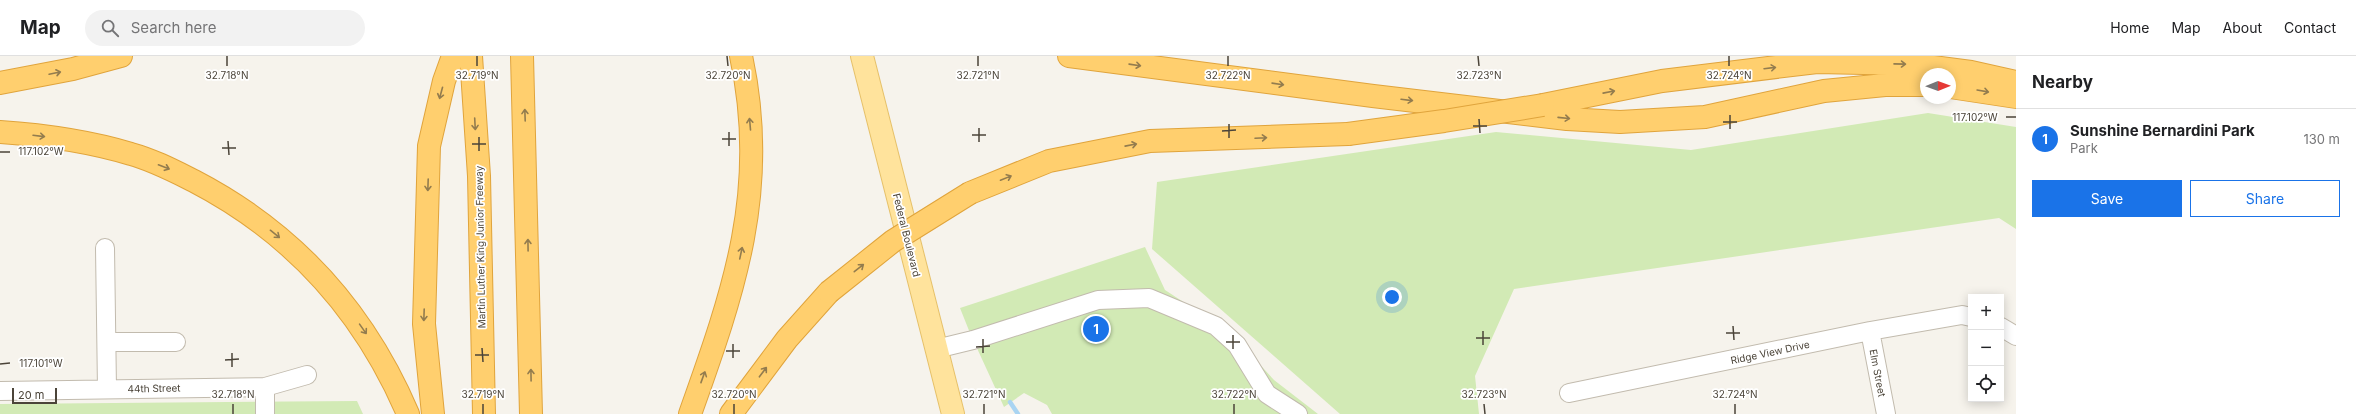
<!DOCTYPE html>
<html lang="en">
<head>
<meta charset="utf-8">
<style>
  body { margin:0; font-family:Inter,sans-serif; background:#f2f2f2; color:#202124 }
  .controls { position:absolute; right:12px; bottom:12px; display:grid; overflow:hidden; border-radius:0px; box-shadow:0 2px 10px #0003 }
  .controls button { width:36px; height:36px; display:grid; place-items:center; padding:0; border:0; border-bottom:1px solid #e0e0e0; background:#fff; color:#202124; font:20px sans-serif }
  .compass { position:absolute; left:1920px; top:12px; width:36px; height:36px; border-radius:50%; background:#fff; box-shadow:0 2px 10px #0003; rotate:89deg }
  .scale { position:absolute; left:12px; bottom:10px; width:45px; box-sizing:border-box; padding-left:4px; border:2px solid #4b4439; border-top:0; font-size:11px; line-height:14px; white-space:nowrap; color:#4b4439; -webkit-text-stroke:3px #fff; paint-order:stroke }
  .you { position:absolute; left:1392px; top:241px; width:14px; height:14px; margin:-10px; border:3px solid #fff; border-radius:50%; background:#1a73e8; box-shadow:0 0 0 6px #1a73e833 }
  .badge { display:grid; place-items:center; width:26px; height:26px; border-radius:50%; background:#1a73e8; color:#fff; font-size:13px; font-weight:700 }
  .pin { position:absolute; translate:-50% -50%; border:2px solid #fff; box-shadow:0 1px 4px #0006 }
  .list { margin:0; padding:0; list-style:none }
  h2 { display:flex; justify-content:space-between; align-items:center; height:52px; margin:0; padding:0 16px; font-size:17px }
  h2 small { font-size:13px; font-weight:400; color:#757577 }
  .list li { display:grid; grid-template-columns:26px 1fr auto; gap:12px; align-items:center; box-sizing:border-box; height:60px; padding:0 16px; border-top:1px solid #e0e0e0 }
  .list b { display:block; font-size:15px; white-space:nowrap }
  .list p { margin:0; font-size:13px; white-space:nowrap; color:#757577 }
  .list em { font-size:13px; font-style:normal; color:#757577 }
  .actions { display:flex; gap:8px; padding:12px 16px }
  .actions a { flex:1; padding:9px 0; border:1px solid #1a73e8; border-radius:0px; text-align:center; font-size:14px; color:#1a73e8 }
  .actions .main { background:#1a73e8; color:#fff }
  .icon { flex:none; width:22px; height:22px; fill:none; stroke:currentColor; stroke-width:2; stroke-linecap:round; stroke-linejoin:round }
  .map { position:relative; flex:none; width:2016px; height:358px; overflow:hidden }
  header { display:flex; align-items:center; gap:24px; box-sizing:border-box; height:56px; padding:0 20px; background:#fff; border-bottom:1px solid #e0e0e0 }
  header strong { font-size:19px }
  nav { display:flex; gap:22px; margin-inline-start:auto; font-size:14px }
  .search { width:280px; height:36px; background:#f2f2f2; display:flex; align-items:center; gap:10px; box-sizing:border-box; padding:0 14px; border-radius:22px; color:#757577; font-size:15px }
  main { display:flex }
  aside { flex:1; background:#fff }
  .map>svg:first-child { display:block }
  .green { fill:#d2eab5 }
  .lines { fill:none; stroke-linecap:round; stroke-linejoin:round }
  .stream { stroke:#a9d4f2; stroke-width:4.5 }
  .minor-casing { stroke:#c2bbae; stroke-width:20 }
  .major-casing { stroke:#e6c16a; stroke-width:24 }
  .highway-casing { stroke:#e0a43c; stroke-width:24 }
  .minor { stroke:#fff; stroke-width:18 }
  .major { stroke:#ffe39c; stroke-width:22 }
  .highway { stroke:#ffcf6e; stroke-width:22 }
  .highway-bridge-casing { stroke:#e0a43c; stroke-width:24; stroke-linecap:butt }
  .highway-bridge { stroke:#ffcf6e; stroke-width:22 }
  .oneway { stroke:#937c4e }
  .ticks { fill:none; stroke:#4b4439; stroke-width:1.5 }
  .labels { text-anchor:middle; dominant-baseline:central; stroke-width:3.5; stroke-linejoin:round; paint-order:stroke }
  .street-label { font-size:10px; fill:#4b4439; stroke:#fff }
  .ticks-label { font-size:10px; text-anchor:middle; fill:#4b4439; stroke:#fff; stroke-width:3.5; stroke-linejoin:round; paint-order:stroke }
</style>
</head>
<body>
<header>
<strong>Map</strong>
<div class="search"><svg class="icon" aria-label="search" viewBox="0 0 24 24"><circle cx="10" cy="10" r="6"/><path d="M15 15l6 6"/></svg>Search here</div>
<nav><a>Home</a><a>Map</a><a>About</a><a>Contact</a></nav>
</header>
<main>
<div class="map">
<svg width="2016" height="358" viewBox="0 0 2016 358">
  <rect width="100%" height="100%" fill="#f6f3ec"/>
  <path class="green" d="M1928,57L2016,71V173L1999,162L1514,233L1475,320L1479,358H1340L1152,193L1157,126L1496,76L1691,94Z
    M1145,191L1165,234L1231,277L1274,324L1318,358H1052L1047,349L1024,337L1004,351L970,277L960,252Z
    M357,345L363,358H0V348Z"/>
  <g class="lines">
    <path class="stream" d="M1010,346L1018,358"/>
    <g class="minor-casing">
      <path id="minor" d="M105,192L107,333
        M2001,271L2016,280
        M1870,275L1886,358
        M107,286H176
        M936,293L973,284L1098,244L1149,242L1216,270L1237,289L1267,338L1298,358
        M265,331V358
        M0,335L265,331L307,319
        M1569,337L1870,275L1962,259L1971,261"/>
    </g>
    <g class="major-casing">
      <path id="major" d="M862,0L953,358"/>
    </g>
    <g class="highway-casing">
      <path id="highway" d="M471,0L479,120L484,358
        M522,0L531,358
        M1069,0L1373,40L1567,63L1620,66L1705,61L1824,35L1885,29H1926
        M0,27L73,13L121,0
        M1950,31L2016,41
        M1543,49L1662,25L1817,6L1911,8L1971,16L2016,26
        M0,76C44,79 88,85 131,98C153,104 174,115 194,125C294,177 364,255 408,358
        M970,137L1049,105L1150,85L1348,78
        M433,358L424,268L429,90L444,25L453,0
        M690,358C734,235 770,133 741,0
        M731,358L787,283L829,236"/>
    </g>
    <use href="#minor" class="minor"/>
    <use href="#major" class="major"/>
    <use href="#highway" class="highway"/>
    <g class="highway-bridge-casing">
      <path id="highway-bridge" d="M1348,78L1444,65L1543,49
        M829,236L893,185L970,137"/>
    </g>
    <use href="#highway-bridge" class="highway-bridge"/>
  </g>
  <defs><path id="oneway-shaft" d="M-6 0H5M1.5-3L5.5 0L1.5 3" fill="none" stroke-width="1.6" stroke-linecap="round" stroke-linejoin="round"/></defs>
  <g class="oneway">
    <use href="#oneway-shaft" transform="translate(1900 8) rotate(1)"/>
    <use href="#oneway-shaft" transform="translate(1135 9) rotate(8)"/>
    <use href="#oneway-shaft" transform="translate(1770 12) rotate(-7)"/>
    <use href="#oneway-shaft" transform="translate(55 17) rotate(-12)"/>
    <use href="#oneway-shaft" transform="translate(1278 28) rotate(8)"/>
    <use href="#oneway-shaft" transform="translate(1983 35) rotate(10)"/>
    <use href="#oneway-shaft" transform="translate(1609 36) rotate(-11)"/>
    <use href="#oneway-shaft" transform="translate(441 37) rotate(105)"/>
    <use href="#oneway-shaft" transform="translate(1407 44) rotate(7)"/>
    <use href="#oneway-shaft" transform="translate(525 59) rotate(-92)"/>
    <use href="#oneway-shaft" transform="translate(1564 62) rotate(6)"/>
    <use href="#oneway-shaft" transform="translate(475 68) rotate(87)"/>
    <use href="#oneway-shaft" transform="translate(750 68) rotate(-95)"/>
    <use href="#oneway-shaft" transform="translate(39 80) rotate(7)"/>
    <use href="#oneway-shaft" transform="translate(1261 82) rotate(-3)"/>
    <use href="#oneway-shaft" transform="translate(1131 89) rotate(-11)"/>
    <use href="#oneway-shaft" transform="translate(164 111) rotate(21)"/>
    <use href="#oneway-shaft" transform="translate(1006 122) rotate(-22)"/>
    <use href="#oneway-shaft" transform="translate(428 129) rotate(92)"/>
    <use href="#oneway-shaft" transform="translate(275 178) rotate(39)"/>
    <use href="#oneway-shaft" transform="translate(528 189) rotate(-91)"/>
    <use href="#oneway-shaft" transform="translate(741 197) rotate(-78)"/>
    <use href="#oneway-shaft" transform="translate(859 212) rotate(-38)"/>
    <use href="#oneway-shaft" transform="translate(424 259) rotate(92)"/>
    <use href="#oneway-shaft" transform="translate(363 273) rotate(55)"/>
    <use href="#oneway-shaft" transform="translate(763 316) rotate(-53)"/>
    <use href="#oneway-shaft" transform="translate(531 319) rotate(-91)"/>
    <use href="#oneway-shaft" transform="translate(703 321) rotate(-70)"/>
  </g>
  <path class="ticks" d="M227,0V10M477,0V10M727,0L728,10M978,0V10M1228,0V10M1478,0L1479,10M1729,0V10M1730,59V73M2006,61H2016M1479,63L1480,77M1723,66H1737M1229,68V82M1473,70H1487M979,72V86M1222,75L1236,74M729,76V90M972,79H986M479,81V95M722,83H736M228,85L229,99M472,88H486M222,92H236M0,96H10M1733,270L1734,284M1483,275V289M1726,277H1740M1233,279V293M1476,282H1490M983,283V297M1226,286H1240M733,288V302M976,291L990,290M482,292L483,306M726,295H740M232,297V311M475,299H489M225,304L239,303M0,308L10,307M233,348V358M483,348V358M734,348V358M984,348V358M1234,348V358M1484,348L1485,358M1735,348V358"/>
  <g class="labels">
    <g class="street-label">
      <text transform="translate(907 179) rotate(76)">Federal Boulevard</text>
      <text transform="translate(480 191) rotate(-91)">Martin Luther King Junior Freeway</text>
      <text transform="translate(1770 296) rotate(-12)">Ridge View Drive</text>
      <text transform="translate(1878 317) rotate(79)">Elm Street</text>
      <text transform="translate(154 332) rotate(-1)">44th Street</text>
    </g>
  </g>
  <g class="ticks-label">
    <text x="227" y="23">32.718°N</text>
    <text x="477" y="23">32.719°N</text>
    <text x="728" y="23">32.720°N</text>
    <text x="978" y="23">32.721°N</text>
    <text x="1228" y="23">32.722°N</text>
    <text x="1479" y="23">32.723°N</text>
    <text x="1729" y="23">32.724°N</text>
    <text x="1975" y="65">117.102°W</text>
    <text x="41" y="99">117.102°W</text>
    <text x="41" y="311">117.101°W</text>
    <text x="233" y="342">32.718°N</text>
    <text x="483" y="342">32.719°N</text>
    <text x="734" y="342">32.720°N</text>
    <text x="984" y="342">32.721°N</text>
    <text x="1234" y="342">32.722°N</text>
    <text x="1484" y="342">32.723°N</text>
    <text x="1735" y="342">32.724°N</text>
  </g>
</svg>
<div class="controls">
<button>+</button>
<button>−</button>
<button><svg class="icon" aria-label="locate" viewBox="0 0 24 24"><circle cx="12" cy="12" r="6"/><path d="M12 2v4M12 18v4M2 12h4M18 12h4"/></svg></button>
</div>
<svg class="compass" viewBox="-18 -18 36 36"><path d="M0-13l5 13h-10z" fill="#e53935"/><path d="M0 13l5-13h-10z" fill="#757577"/></svg>
<div class="scale">20 m</div>
<div class="you"></div>
<div class="pin badge" style="left:1096px;top:273px">1</div>
</div>
<aside>
<h2>Nearby<small></small></h2>
<ul class="list">
<li><span class="badge">1</span><div><b>Sunshine Bernardini Park</b><p>Park</p></div><em>130 m</em></li>
</ul>
<div class="actions"><a class="main">Save</a><a>Share</a></div>
</aside>
</main>
</body>
</html>
